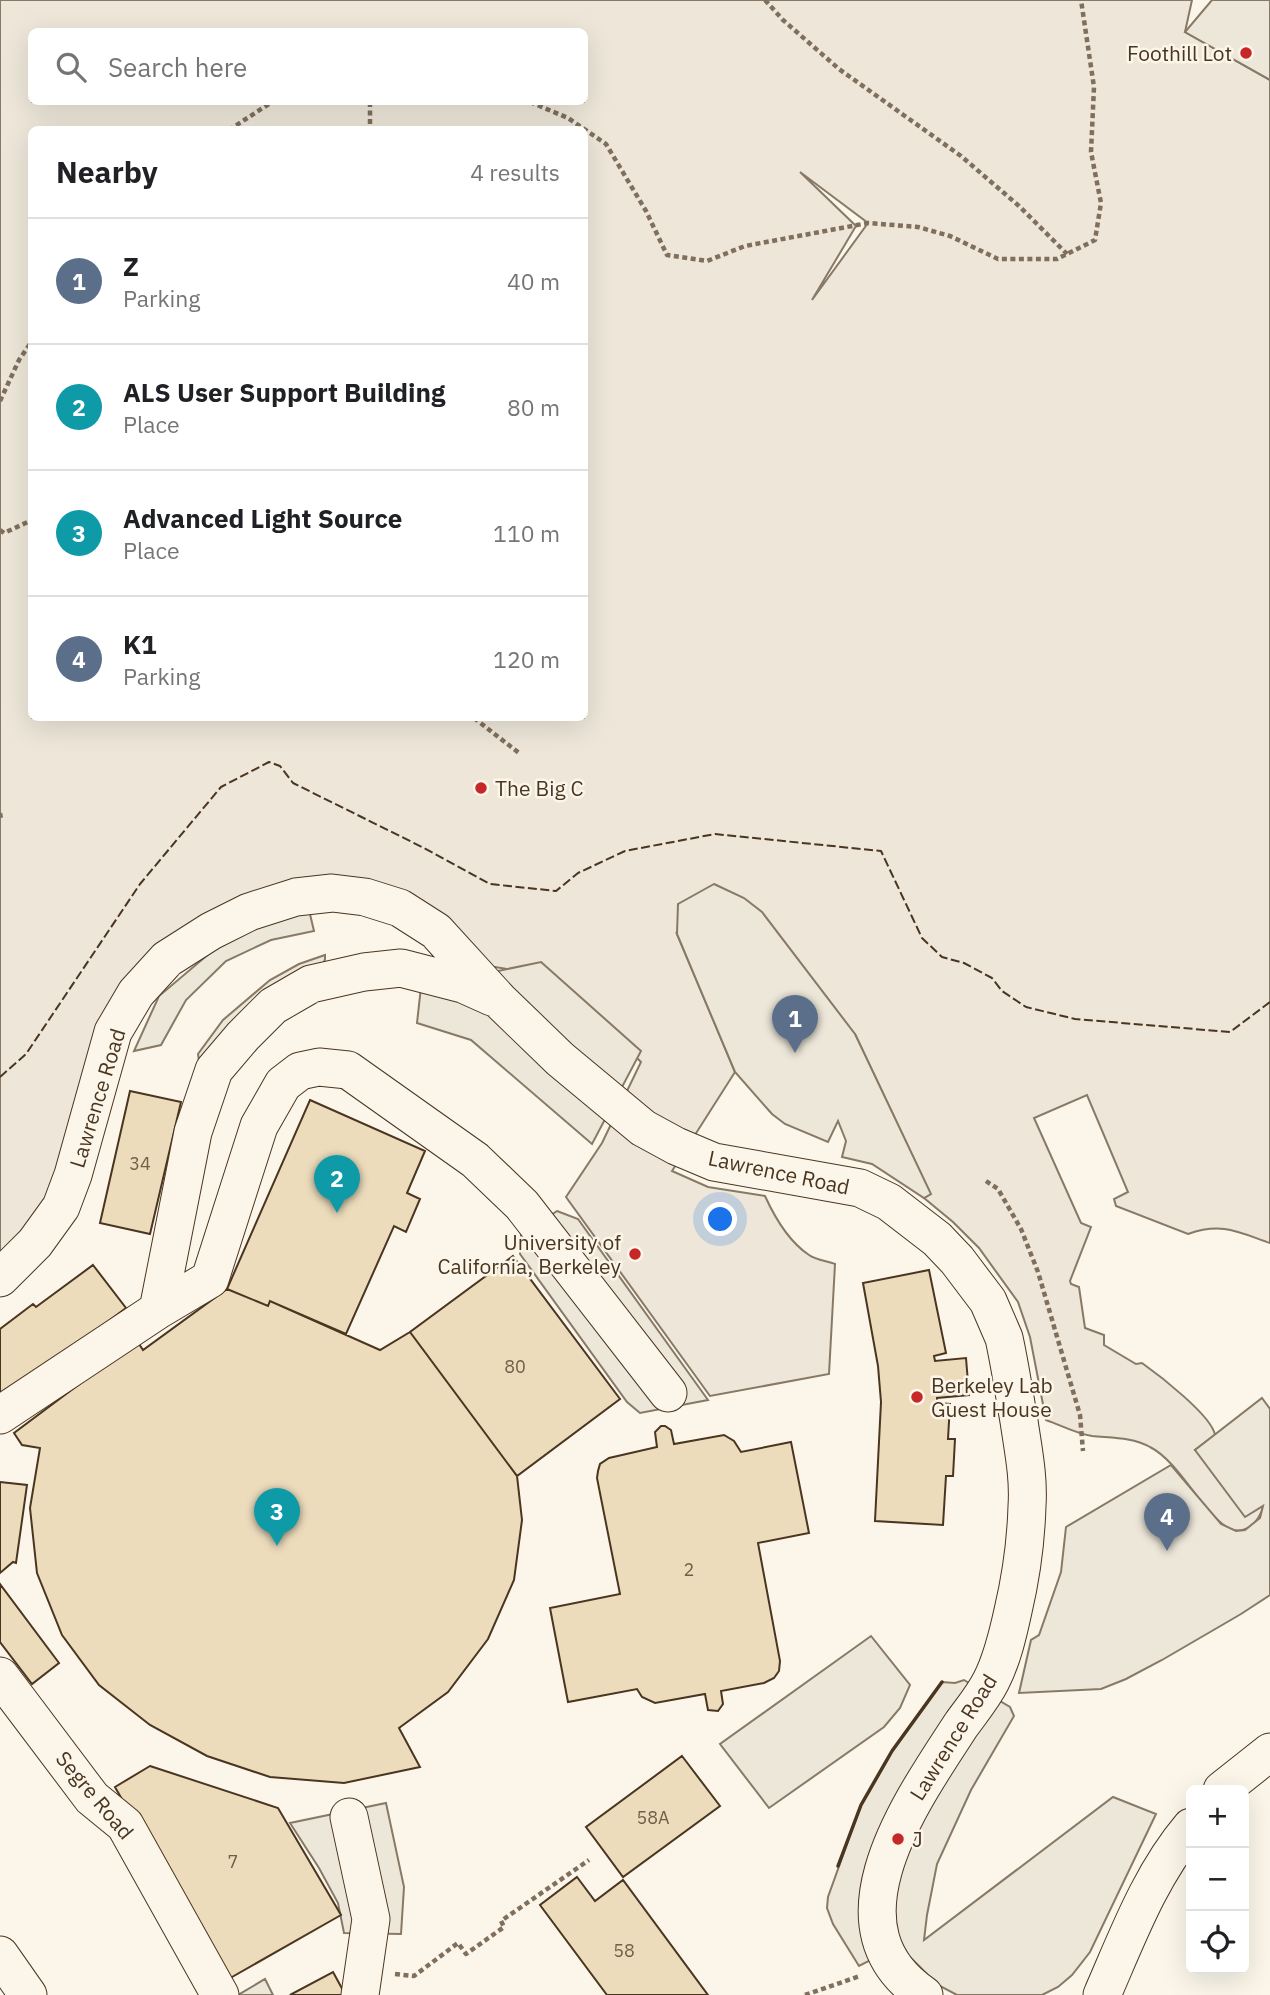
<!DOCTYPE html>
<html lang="en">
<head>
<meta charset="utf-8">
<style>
  body { margin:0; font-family:"IBM Plex Sans",sans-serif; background:#f6f6f6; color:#202124 }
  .controls { position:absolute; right:21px; bottom:21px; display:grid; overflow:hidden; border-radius:10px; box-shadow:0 7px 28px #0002 }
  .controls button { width:63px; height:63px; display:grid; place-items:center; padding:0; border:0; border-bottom:2px solid #e0e0e0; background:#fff; color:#202124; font:35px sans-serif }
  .you { position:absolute; left:721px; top:1220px; width:24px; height:24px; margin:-18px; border:5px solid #fff; border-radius:50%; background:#1a73e8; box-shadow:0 0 0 10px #1a73e833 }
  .badge { display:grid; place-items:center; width:46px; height:46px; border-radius:50%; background:#2563eb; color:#fff; font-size:23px; font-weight:700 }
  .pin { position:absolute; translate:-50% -58px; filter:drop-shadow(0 2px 4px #0008) }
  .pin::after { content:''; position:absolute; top:37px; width:24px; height:21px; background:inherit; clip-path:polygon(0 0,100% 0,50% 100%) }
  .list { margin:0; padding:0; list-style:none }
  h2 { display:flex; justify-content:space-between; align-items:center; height:91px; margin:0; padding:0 28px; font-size:30px }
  h2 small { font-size:23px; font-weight:400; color:#757577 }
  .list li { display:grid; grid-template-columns:46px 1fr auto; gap:21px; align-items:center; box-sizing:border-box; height:126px; padding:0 28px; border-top:2px solid #e0e0e0 }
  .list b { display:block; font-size:26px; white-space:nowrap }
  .list p { margin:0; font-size:23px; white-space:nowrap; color:#757577 }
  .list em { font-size:23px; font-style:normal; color:#757577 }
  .icon { flex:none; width:38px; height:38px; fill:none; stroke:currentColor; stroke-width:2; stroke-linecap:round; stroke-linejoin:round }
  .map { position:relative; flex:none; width:1270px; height:1995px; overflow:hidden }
  .search { position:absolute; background:#fff; box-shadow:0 7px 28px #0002; left:28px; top:28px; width:560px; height:77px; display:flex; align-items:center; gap:18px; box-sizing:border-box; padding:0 24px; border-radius:10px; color:#757577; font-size:26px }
  .panel { position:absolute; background:#fff; box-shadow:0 7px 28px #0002; left:28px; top:126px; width:560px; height:595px; border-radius:10px }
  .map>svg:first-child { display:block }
  .green { fill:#ede6d9; stroke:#887966; stroke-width:2; fill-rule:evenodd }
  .parking { fill:#ede7d9; stroke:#887966; stroke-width:2 }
  .building { fill:#ecdcbc; stroke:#4a3520; stroke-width:2 }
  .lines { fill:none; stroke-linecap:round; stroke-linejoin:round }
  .minor-casing { stroke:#4a3520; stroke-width:39 }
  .path { stroke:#7f6f5c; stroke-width:4.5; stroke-dasharray:5 3.5; stroke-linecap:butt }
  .minor { stroke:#fbf6e9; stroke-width:37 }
  .fence { stroke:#4a3520; stroke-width:2; stroke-dasharray:9 3.5; stroke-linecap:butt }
  .wall { stroke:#4a3520; stroke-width:3.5 }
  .poi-dot { fill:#c62828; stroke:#fbf6e9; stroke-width:2.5 }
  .labels { text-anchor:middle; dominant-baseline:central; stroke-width:5; stroke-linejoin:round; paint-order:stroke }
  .number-label { font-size:18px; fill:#725f47 }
  .poi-label { font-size:21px; fill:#4a3520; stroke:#fbf6e9; text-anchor:start }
  .street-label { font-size:21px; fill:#4a3520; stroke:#fbf6e9 }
</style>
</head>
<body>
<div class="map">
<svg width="1270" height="1995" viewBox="0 0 1270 1995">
  <rect width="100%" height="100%" fill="#fbf6e9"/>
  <path class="green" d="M0,0H1192L1185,32L1270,80V1243C1238,1232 1222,1222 1188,1234L1116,1206L1114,1199L1128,1192L1087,1095L1034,1118L1081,1223L1091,1227L1070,1281L1071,1284L1079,1287L1085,1328L1104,1335V1345L1136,1364L1142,1363C1159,1375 1212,1416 1215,1435L1195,1450L1264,1505C1257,1527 1240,1540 1220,1522C1197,1502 1176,1460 1150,1447C1132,1437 1112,1438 1092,1436C1077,1434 1060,1425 1046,1420L1030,1337L1018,1302L979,1248L953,1222L924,1198L930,1193L855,1034L677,934L735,1072L672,1171L708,1187L765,1196C775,1218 788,1241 809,1255C816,1260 827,1261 835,1264L829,1374L710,1396L566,1197L602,1143L641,1062L554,977L465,962L436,931L296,897L136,993L73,1175L0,1278ZM32,32H584V102H32ZM32,130H584V718H32ZM800,172L868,223L812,300L856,226Z"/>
  <path class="parking" d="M1212,0H1270V80L1185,32Z
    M714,884L744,898L762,912L855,1034L931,1194L924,1198L872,1164L842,1157L846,1141L838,1121L828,1142L785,1124L772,1114L735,1072L677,934L678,904Z
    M309,910L314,931L271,940L226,961L186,1000L161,1045L134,1051L159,996L217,947L264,924Z
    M325,955V959L320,975L202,1081L198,1054L223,1020L270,980L299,964Z
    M541,962L641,1051L592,1144L471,1040L417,1023L421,987Z
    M557,1211L578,1219L708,1400L640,1413L627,1402L520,1254L521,1235Z
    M1262,1398L1270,1409V1595L1241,1614L1162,1660L1126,1679L1101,1689L1019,1693L1031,1640L1039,1635L1061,1572L1066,1527L1171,1465L1221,1524L1236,1531L1245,1530L1260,1518L1263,1506L1245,1517L1195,1450Z
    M871,1636L910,1685L900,1708L884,1727L769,1808L720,1744Z
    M964,1680L1010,1707L1014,1716L971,1790L937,1864L927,1915L924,1940L1113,1797L1156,1814L1090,1952L1072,1975L1058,1987L1042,1995H957L938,1985L909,1956L902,1944L859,1966L833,1924L827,1908L828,1897L861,1805L892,1751L942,1682L955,1683Z
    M386,1803L404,1887L401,1934L344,1933L338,1903L319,1868L290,1823Z
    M265,1979L273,1995H238Z"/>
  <path class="building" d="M130,1091L181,1102L150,1234L100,1223Z
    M310,1100L425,1151L407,1193L420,1199L406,1232L394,1226L346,1334L270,1301L268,1306L227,1289Z
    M513,1256L620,1399L517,1476L410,1332Z
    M93,1265L126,1308L4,1399L0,1394V1329L33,1304L36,1307Z
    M929,1270L946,1353L934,1356L935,1361L966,1358L969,1395L937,1398V1403L950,1404L948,1439H955L953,1476H946L943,1525L875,1521L881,1402L878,1366L863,1283Z
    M227,1289L268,1306L270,1301L380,1350L410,1332L517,1476L522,1520L514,1580L488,1639L448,1692L399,1728L420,1767L344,1783L270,1777L207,1756L150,1725L99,1685L62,1635L37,1573L30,1508L40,1448L22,1445L14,1433L137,1341L143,1350Z
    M661,1426H665L671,1430L674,1444L724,1435L734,1441L741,1452L791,1442L809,1533L758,1543L780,1661L779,1671L774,1678L764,1683L721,1691L723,1704L718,1711L708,1710L705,1694L655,1703L642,1697L637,1689L568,1702L550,1608L620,1594L597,1478L598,1471L600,1464L609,1458L657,1447L655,1432Z
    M0,1482L27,1485L16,1563L13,1562L0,1573Z
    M0,1584L59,1663L32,1684L0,1642Z
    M682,1756L720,1806L623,1877L586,1827Z
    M150,1766L278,1808L341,1915L225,1981L115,1787Z
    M577,1877L595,1901L623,1880L708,1995H607L540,1905Z
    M333,1972L345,1994L342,1995H290Z"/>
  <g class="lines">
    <g class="minor-casing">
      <path id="minor" d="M0,1278L35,1243L61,1207L73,1175L113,1032L136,993L167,959L211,931L249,912L296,897L332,893L365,897L400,908L436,931L499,1000L560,1059L643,1128L676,1146L714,1162L860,1188L889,1202L937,1239L957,1260L988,1301L1004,1338C1010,1365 1014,1393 1019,1421C1023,1449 1029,1477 1027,1506C1026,1540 1021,1577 1013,1611C1008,1634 1002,1660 991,1681C983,1697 971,1711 961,1725C913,1799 821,1926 924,1995
        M158,1310L210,1279L259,1126L283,1084L300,1071L319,1067L348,1070L475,1160L522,1205L668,1393
        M0,1415L158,1310L193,1132L214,1070L243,1036L273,1006L311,984L364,972L401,968L463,984L492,997
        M0,1676L92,1798L125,1825L220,1995
        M1222,1790L1270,1752
        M349,1817L371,1919L360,1995
        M0,1955L28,1995
        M1102,1995C1127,1938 1150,1875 1191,1827"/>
    </g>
    <path class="path" d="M765,0L783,20L839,69L961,156L1019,206L1067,254
      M370,102V130
      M530,102L568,118L606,144L646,211L667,255L707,261L745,246L868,223L918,227L950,236L998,259H1057L1095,240L1101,203L1091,152L1094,87L1081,0
      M229,130L272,102
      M0,401L19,360L32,341
      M0,530L4,533L32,520
      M474,718L519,753
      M0,813L1,819
      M986,1181L998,1189L1021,1229L1038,1272L1080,1415L1083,1451
      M395,1974L414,1976L458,1943L466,1954L504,1927L501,1921L589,1860
      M805,1995L860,1976"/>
    <use href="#minor" class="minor"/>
    <path class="fence" d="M0,1077L26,1054L140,884L221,787L269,762L280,766L293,783L422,847L490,884L556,891L578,873L625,851L715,834L881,851L922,938L942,957L964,963L992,978L1002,991L1026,1007L1075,1019L1230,1032L1270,1002"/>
    <path class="wall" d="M838,1866L861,1805L892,1751L942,1682"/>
  </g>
  <g class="poi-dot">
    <circle cx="1246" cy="53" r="7"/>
    <circle cx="481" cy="788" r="7"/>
    <circle cx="635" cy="1254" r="7"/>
    <circle cx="917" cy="1397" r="7"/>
    <circle cx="898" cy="1839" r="7"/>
  </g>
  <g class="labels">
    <g class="number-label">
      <text x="140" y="1163">34</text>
      <text x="515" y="1366">80</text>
      <text x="689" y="1569">2</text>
      <text x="653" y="1817">58A</text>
      <text x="233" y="1861">7</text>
      <text x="624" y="1950">58</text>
    </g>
    <g class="poi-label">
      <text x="1232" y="53" text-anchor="end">Foothill Lot</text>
      <text x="495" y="788">The Big C</text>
      <text x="621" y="1242" text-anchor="end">University of<tspan x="621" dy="24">California, Berkeley</tspan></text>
      <text x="931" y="1385">Berkeley Lab<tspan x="931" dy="24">Guest House</tspan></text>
      <text x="912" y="1839">J</text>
    </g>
    <g class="street-label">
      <text transform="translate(97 1098) rotate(-73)">Lawrence Road</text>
      <text transform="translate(779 1172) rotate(12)">Lawrence Road</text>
      <text transform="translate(953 1737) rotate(-58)">Lawrence Road</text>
      <text transform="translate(95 1795) rotate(50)">Segre Road</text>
    </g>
  </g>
</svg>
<div class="controls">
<button>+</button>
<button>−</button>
<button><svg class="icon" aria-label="locate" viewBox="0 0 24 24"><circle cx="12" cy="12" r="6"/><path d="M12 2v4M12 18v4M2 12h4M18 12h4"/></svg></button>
</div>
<div class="you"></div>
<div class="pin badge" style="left:795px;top:1053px;background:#5c6f8a">1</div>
<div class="pin badge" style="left:337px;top:1213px;background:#0f9aa8">2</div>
<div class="pin badge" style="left:277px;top:1546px;background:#0f9aa8">3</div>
<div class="pin badge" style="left:1167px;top:1551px;background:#5c6f8a">4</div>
<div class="search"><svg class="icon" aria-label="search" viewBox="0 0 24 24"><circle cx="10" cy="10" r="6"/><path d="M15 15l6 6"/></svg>Search here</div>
<section class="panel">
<h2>Nearby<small>4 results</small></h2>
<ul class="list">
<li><span class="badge" style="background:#5c6f8a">1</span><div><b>Z</b><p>Parking</p></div><em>40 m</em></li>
<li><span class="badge" style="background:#0f9aa8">2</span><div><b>ALS User Support Building</b><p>Place</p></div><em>80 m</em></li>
<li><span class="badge" style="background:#0f9aa8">3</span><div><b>Advanced Light Source</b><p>Place</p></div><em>110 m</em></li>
<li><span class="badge" style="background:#5c6f8a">4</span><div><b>K1</b><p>Parking</p></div><em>120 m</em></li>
</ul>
</section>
</div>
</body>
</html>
